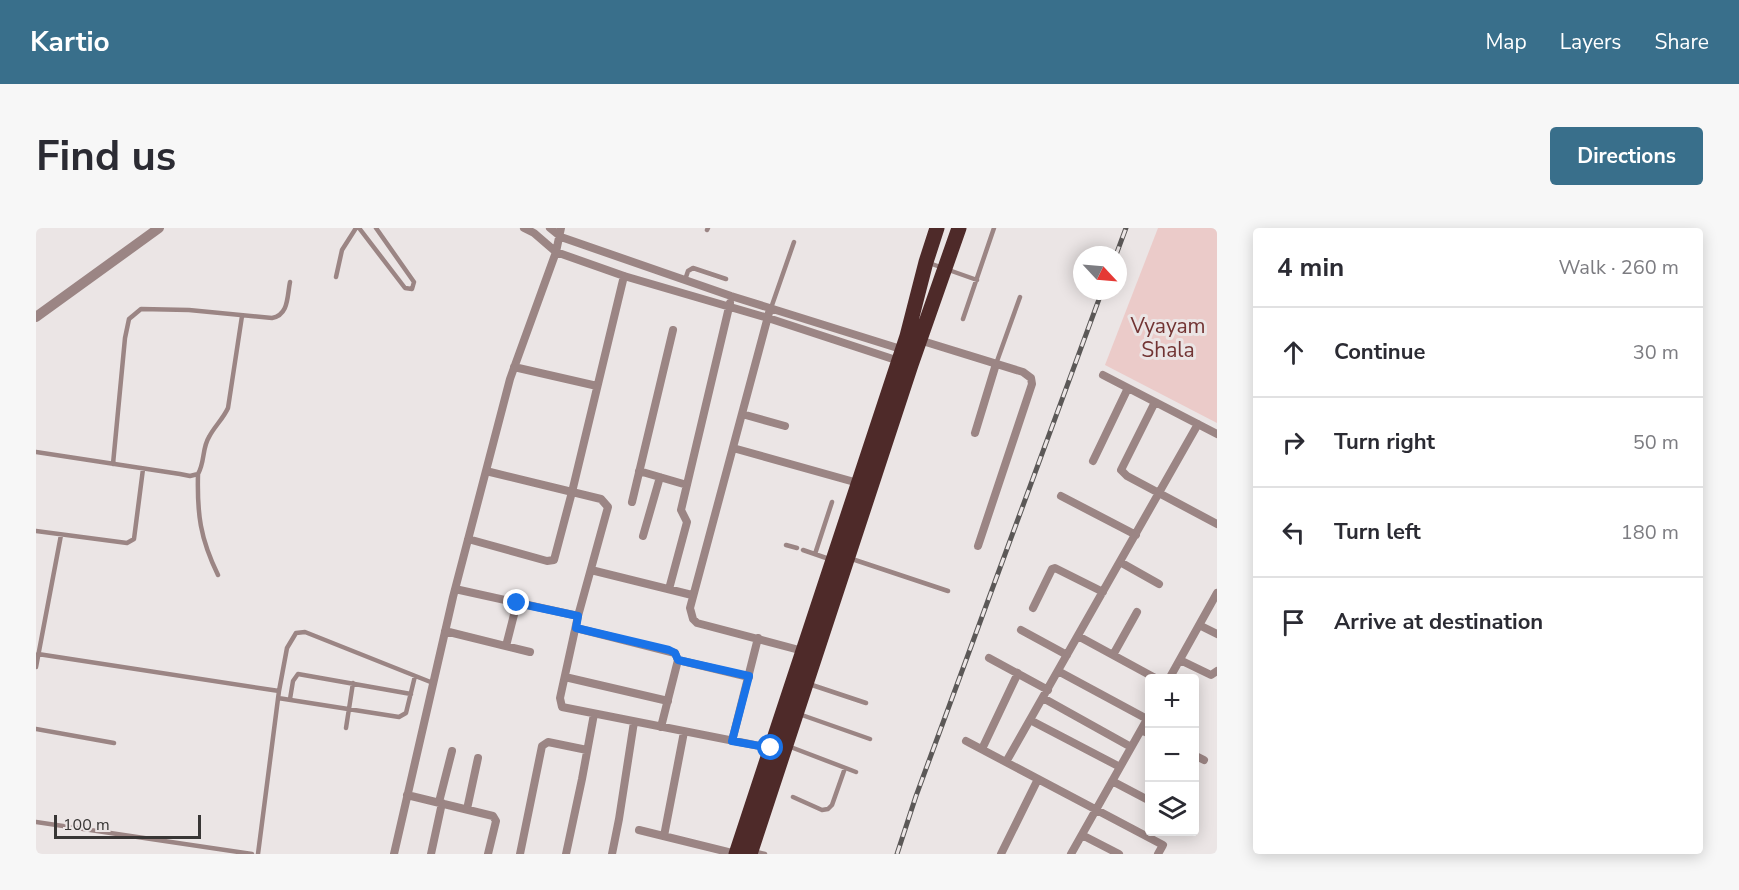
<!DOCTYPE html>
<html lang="en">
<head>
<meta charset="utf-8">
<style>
  body { margin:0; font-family:"Nunito Sans",sans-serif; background:#f7f7f7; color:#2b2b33 }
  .controls { position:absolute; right:18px; bottom:18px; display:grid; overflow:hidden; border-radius:6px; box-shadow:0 3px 15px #0003 }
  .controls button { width:54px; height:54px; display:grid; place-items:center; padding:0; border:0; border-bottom:2px solid #e1e1e2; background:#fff; color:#2b2b33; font:30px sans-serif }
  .compass { position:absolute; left:1037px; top:18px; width:54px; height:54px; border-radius:50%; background:#fff; box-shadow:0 3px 15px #0003; rotate:116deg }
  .scale { position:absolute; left:18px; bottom:15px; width:147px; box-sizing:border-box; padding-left:6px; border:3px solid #383635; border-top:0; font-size:16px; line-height:21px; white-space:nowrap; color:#383635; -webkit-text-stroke:4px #ebe5e5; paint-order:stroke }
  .stop { position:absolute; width:18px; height:18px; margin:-14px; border:4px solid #1a73e8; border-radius:50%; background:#fff }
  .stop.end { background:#1a73e8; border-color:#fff; box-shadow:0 2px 6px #0008 }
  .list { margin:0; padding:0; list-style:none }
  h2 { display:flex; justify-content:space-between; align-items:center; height:78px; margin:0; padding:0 24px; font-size:26px }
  h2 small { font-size:20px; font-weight:400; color:#7c7c81 }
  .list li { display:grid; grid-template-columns:39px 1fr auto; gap:18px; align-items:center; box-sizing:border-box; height:90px; padding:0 24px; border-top:2px solid #e1e1e2 }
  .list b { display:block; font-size:22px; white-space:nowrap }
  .list em { font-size:20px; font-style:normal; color:#7c7c81 }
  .icon { flex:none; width:33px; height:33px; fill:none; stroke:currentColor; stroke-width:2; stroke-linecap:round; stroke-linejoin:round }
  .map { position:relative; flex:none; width:1181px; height:626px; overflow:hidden; border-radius:6px }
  header { display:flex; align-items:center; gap:36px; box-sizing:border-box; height:84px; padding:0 30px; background:#396f8b; color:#fff }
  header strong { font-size:28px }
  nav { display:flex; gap:33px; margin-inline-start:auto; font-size:21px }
  .intro { display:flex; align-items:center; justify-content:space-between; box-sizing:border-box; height:144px; padding:0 36px }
  h1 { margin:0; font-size:42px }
  .button { padding:15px 27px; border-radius:6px; background:#396f8b; color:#fff; font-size:21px; font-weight:700 }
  main { display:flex; gap:36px; padding:0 36px }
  aside { flex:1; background:#fff; border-radius:6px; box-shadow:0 3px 15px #0003 }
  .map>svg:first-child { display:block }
  .green { fill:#ebcbc9 }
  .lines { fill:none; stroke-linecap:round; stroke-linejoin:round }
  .service { stroke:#9b8584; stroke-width:4.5 }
  .minor { stroke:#9b8584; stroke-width:8 }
  .tertiary { stroke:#9b8584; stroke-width:10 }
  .trunk { stroke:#4e2a29; stroke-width:15 }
  .rail-casing { stroke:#5b5857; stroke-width:5 }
  .rail { stroke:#ebe5e5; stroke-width:3; stroke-dasharray:9; stroke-linecap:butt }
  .route { stroke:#1a73e8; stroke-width:8 }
  .labels { text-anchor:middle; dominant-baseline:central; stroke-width:6; stroke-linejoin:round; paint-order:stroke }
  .park-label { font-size:21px; fill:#723433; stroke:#ebe5e5 }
</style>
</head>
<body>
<header>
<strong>Kartio</strong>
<nav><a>Map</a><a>Layers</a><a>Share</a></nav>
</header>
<div class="intro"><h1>Find us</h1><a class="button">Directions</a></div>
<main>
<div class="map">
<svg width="1181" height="626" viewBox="0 0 1181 626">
  <rect width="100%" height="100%" fill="#ebe5e5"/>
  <path class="green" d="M1122,0H1181V195L1069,137Z"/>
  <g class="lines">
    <path class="service" d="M323,0L369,60L376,61L378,54L340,0
      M671,2L672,0
      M893,35L941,52
      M300,49L306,22L320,0
      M649,52L652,43L657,40L690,51
      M735,80L758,14
      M927,91L958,0
      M960,136L984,69
      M0,224L144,246L154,248L162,246C169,234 166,220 173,209C178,199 187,191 192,180L206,88
      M77,236L89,110L93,91L105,81L153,82L236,90C253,87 251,68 254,54
      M162,246C161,286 164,310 182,347
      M0,303L91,315L98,311L107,241
      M750,317L761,320
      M767,322L796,332
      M779,326L796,274
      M813,330L912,363
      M2,426L243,463
      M0,439L25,307
      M773,456L830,475
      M242,470L363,489L370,485L379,448
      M254,471L257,453L262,446L375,466
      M763,486L834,511
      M310,500L317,455
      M0,501L78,515
      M752,518L820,544
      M757,569L786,582L792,581L796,577L809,540
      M0,594L216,626
      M717,623L729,626
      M222,626L243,463L251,420L260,405L269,404L397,455"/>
    <path class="minor" d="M488,0L498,5L520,24L588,48L732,90L866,134
      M514,0L525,9L695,68L868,122
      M734,81L654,380L657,391L661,395L767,423
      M880,111L987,144L995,150L996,156L942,318
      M478,139L561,158
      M1067,147L1181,206
      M1119,174L1085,242L1091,248L1181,296
      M706,186L749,198
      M939,205L960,136
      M697,220L822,255
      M1057,233L1092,160
      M450,243L565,271L572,279L542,388L524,470L526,479L739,521
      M603,243L651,257
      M1025,268L1100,307
      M596,274L637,102
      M607,308L624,249
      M432,311L511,333L518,332L536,264L588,48
      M1084,334L1123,356
      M555,342L656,367
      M419,361L542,388
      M633,361L651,294L645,282L694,75
      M997,380L1016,341L1019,340L1067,364
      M1163,397L1181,406
      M540,400L639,425L642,432L625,499
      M985,402L1031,427
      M409,403L494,424
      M1042,408L1121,451
      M470,418L481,375
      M1077,427L1101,384
      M953,430L1012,462
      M642,432L713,449
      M1144,432L1175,447L1181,443
      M1022,443L1111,491
      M529,449L632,473
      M1133,451L1181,365
      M1007,470L1095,519
      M994,492L1084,539
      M1105,502L1114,506
      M696,513L722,410
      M930,513L1127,617L1122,626
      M946,521L982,445
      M1158,527L1168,532
      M970,534L1162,196
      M1076,553L1114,573
      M371,567L457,588L460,593L452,626
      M403,574L416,523
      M431,581L442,530
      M603,602L700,626
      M1046,607L1083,626
      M628,608L648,504
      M358,626L417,369L474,151L520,24L525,0
      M395,626L406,575
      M484,626L506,518L512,514L551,522
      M530,626L546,551L558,486
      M576,626L583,591L598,494
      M965,626L1002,551
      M1035,626L1114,486"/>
    <path class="tertiary" d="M0,89L123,0"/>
    <path class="trunk" d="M700,626L871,108L890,34L901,0
      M714,626L875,137L923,0"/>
    <g class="rail-casing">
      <path id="rail" d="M1080,27L1090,0
        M861,626L880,568L1066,63"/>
    </g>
    <use href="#rail" class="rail"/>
  </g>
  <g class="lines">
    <path class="route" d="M481,375L542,388L540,400L633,422L639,425L642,432L713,448L696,513L735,520"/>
  </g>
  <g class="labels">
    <g class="park-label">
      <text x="1132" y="98">Vyayam<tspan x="1132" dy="24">Shala</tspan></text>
    </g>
  </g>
</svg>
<div class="controls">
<button>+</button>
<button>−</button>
<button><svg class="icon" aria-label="layers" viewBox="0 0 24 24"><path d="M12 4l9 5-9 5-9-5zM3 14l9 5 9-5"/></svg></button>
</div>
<svg class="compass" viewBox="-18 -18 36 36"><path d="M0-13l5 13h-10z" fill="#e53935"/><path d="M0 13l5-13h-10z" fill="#7c7c81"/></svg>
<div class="scale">100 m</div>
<div class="stop" style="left:735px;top:520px"></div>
<div class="stop end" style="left:481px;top:375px"></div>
</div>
<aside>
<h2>4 min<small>Walk · 260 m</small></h2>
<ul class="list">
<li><svg class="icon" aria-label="ahead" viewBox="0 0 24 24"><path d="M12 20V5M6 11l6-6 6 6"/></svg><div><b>Continue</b></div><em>30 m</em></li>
<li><svg class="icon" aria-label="right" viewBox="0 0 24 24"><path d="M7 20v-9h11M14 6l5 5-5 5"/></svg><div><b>Turn right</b></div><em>50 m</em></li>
<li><svg class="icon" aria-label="left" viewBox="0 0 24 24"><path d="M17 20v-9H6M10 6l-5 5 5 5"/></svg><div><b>Turn left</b></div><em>180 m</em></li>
<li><svg class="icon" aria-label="arrive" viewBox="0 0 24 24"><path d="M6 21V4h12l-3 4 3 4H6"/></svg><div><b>Arrive at destination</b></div></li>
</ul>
</aside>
</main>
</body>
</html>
